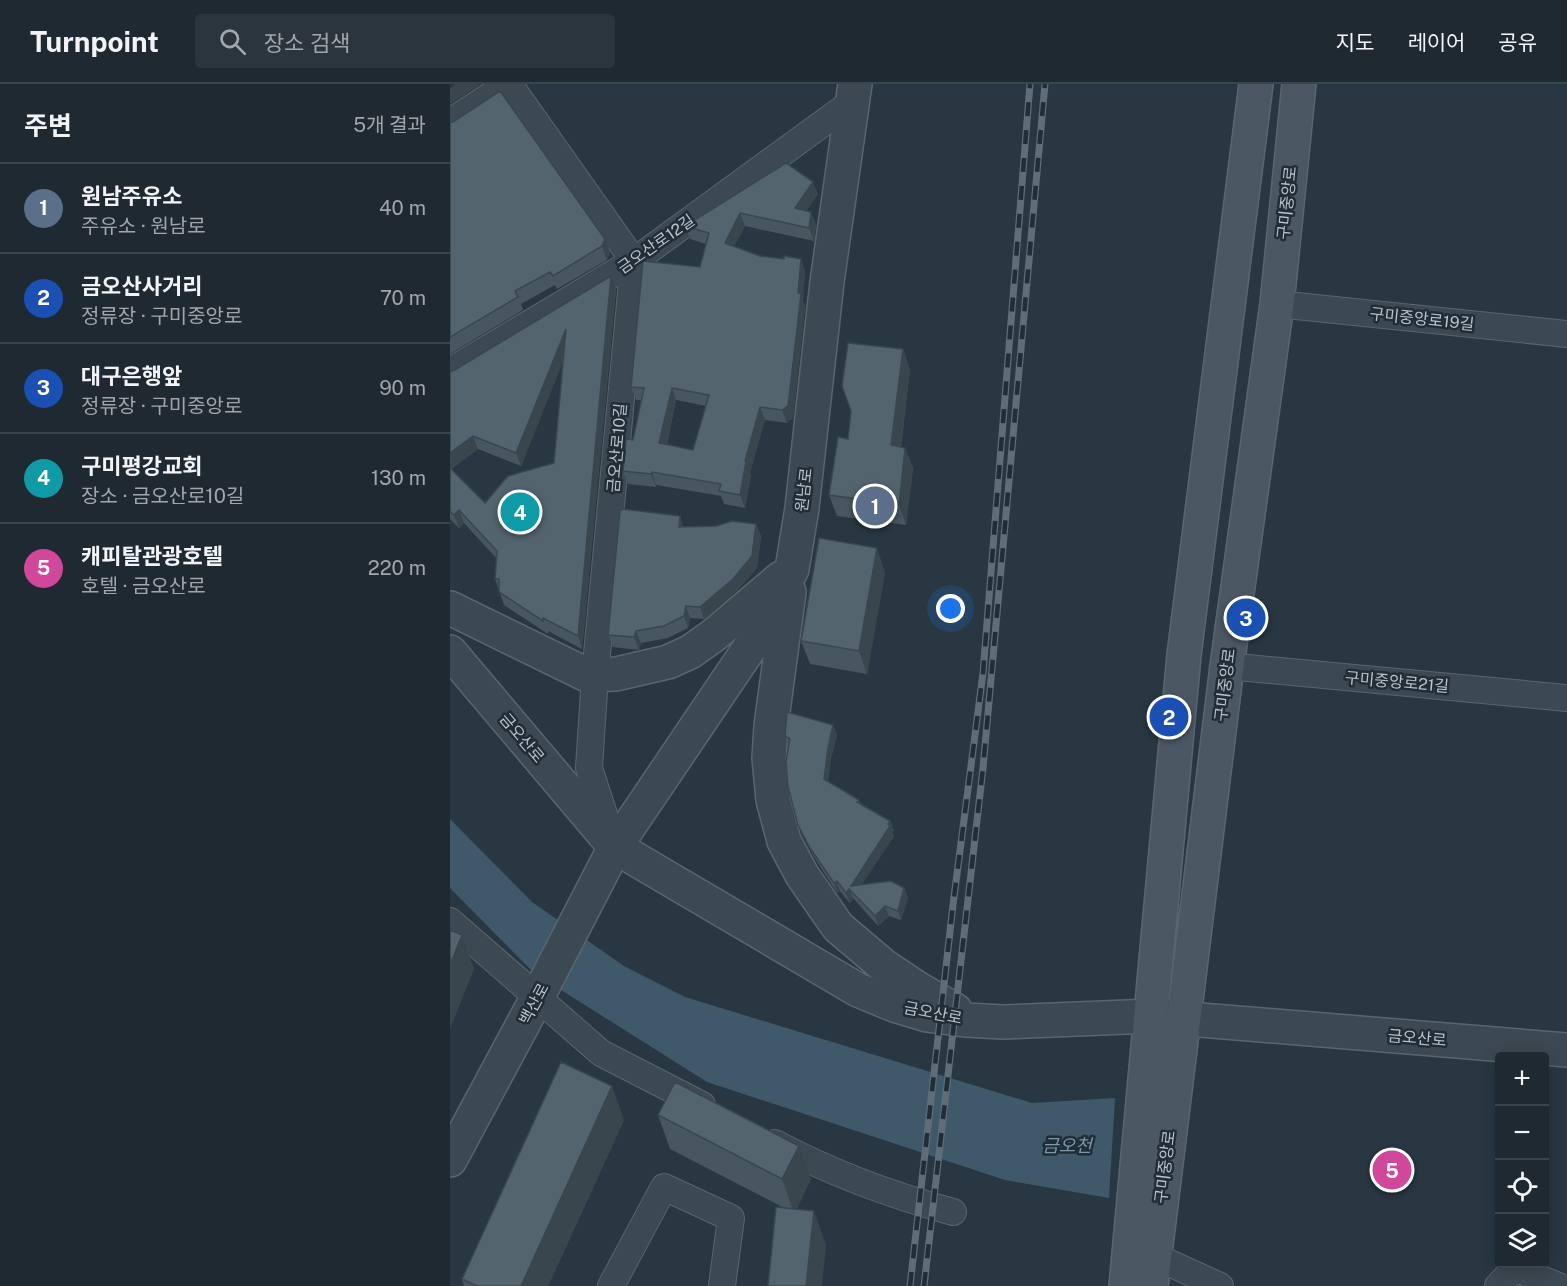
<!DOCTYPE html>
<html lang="ko">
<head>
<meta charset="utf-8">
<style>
  body { margin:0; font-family:"Public Sans","Noto Sans KR",sans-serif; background:#2b353e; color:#f1f3f6 }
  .controls { position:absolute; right:18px; bottom:18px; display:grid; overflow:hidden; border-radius:6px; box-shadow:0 3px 15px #0003 }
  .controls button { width:54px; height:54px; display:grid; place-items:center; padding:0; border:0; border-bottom:2px solid #3c454d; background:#1e2932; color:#f1f3f6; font:30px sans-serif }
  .you { position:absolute; left:501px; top:525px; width:21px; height:21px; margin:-15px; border:4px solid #fff; border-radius:50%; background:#1a73e8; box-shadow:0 0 0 9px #1a73e833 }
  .badge { display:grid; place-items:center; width:39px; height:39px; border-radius:50%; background:#1a73e8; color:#fff; font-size:20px; font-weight:700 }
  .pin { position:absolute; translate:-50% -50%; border:3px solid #fff; box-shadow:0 2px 6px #0006 }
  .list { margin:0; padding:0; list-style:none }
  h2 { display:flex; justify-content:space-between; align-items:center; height:78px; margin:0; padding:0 24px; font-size:26px }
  h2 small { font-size:20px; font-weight:400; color:#a1a6ac }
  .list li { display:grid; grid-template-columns:39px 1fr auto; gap:18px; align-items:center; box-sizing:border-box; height:90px; padding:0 24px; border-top:2px solid #3c454d }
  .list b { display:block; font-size:22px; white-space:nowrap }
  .list p { margin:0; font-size:20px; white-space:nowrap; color:#a1a6ac }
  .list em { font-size:20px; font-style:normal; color:#a1a6ac }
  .icon { flex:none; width:33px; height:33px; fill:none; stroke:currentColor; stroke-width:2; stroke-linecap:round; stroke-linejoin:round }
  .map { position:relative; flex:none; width:1117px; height:1202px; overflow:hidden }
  header { display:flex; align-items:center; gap:36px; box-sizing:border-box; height:84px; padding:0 30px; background:#1e2932; border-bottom:2px solid #3c454d }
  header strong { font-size:28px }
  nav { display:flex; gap:33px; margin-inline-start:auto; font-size:21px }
  .search { width:420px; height:54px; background:#2b353e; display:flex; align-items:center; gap:15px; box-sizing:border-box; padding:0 21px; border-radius:6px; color:#a1a6ac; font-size:22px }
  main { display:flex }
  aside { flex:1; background:#1e2932 }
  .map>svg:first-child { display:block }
  .water { fill:#3f586a }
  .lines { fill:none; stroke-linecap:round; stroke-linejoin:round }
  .minor-casing { stroke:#5a666f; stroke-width:28 }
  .tertiary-casing { stroke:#5a666f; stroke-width:36 }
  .secondary-casing { stroke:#5a666f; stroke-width:36 }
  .minor { stroke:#3c4852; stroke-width:26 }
  .tertiary { stroke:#3c4852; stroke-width:33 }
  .secondary { stroke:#4b5864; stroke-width:33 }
  .rail-casing { stroke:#5f6d78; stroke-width:7 }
  .rail { stroke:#212d37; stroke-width:4.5; stroke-dasharray:14; stroke-linecap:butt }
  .wall { fill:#47565f; fill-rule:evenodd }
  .shaded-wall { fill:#3a464e }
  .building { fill:#53646f; stroke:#3a464e; stroke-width:1.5; fill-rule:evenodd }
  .labels { text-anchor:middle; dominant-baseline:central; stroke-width:5; stroke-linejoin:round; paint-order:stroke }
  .street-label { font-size:16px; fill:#b9c3cb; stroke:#212d37 }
  .water-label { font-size:18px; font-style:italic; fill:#7b98ac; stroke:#212d37 }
</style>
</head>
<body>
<header>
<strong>Turnpoint</strong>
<div class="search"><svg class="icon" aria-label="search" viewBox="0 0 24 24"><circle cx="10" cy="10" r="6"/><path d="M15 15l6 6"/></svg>장소 검색</div>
<nav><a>지도</a><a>레이어</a><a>공유</a></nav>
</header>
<main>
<aside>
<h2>주변<small>5개 결과</small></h2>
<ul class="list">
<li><span class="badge" style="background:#5c6f8a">1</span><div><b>원남주유소</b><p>주유소 · 원남로</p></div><em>40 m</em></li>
<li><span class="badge" style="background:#1a4fb4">2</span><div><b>금오산사거리</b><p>정류장 · 구미중앙로</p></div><em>70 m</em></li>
<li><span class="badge" style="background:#1a4fb4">3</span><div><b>대구은행앞</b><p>정류장 · 구미중앙로</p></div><em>90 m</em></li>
<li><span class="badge" style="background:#0f9aa8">4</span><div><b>구미평강교회</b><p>장소 · 금오산로10길</p></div><em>130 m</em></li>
<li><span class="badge" style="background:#d1479c">5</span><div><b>캐피탈관광호텔</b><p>호텔 · 금오산로</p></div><em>220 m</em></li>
</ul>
</aside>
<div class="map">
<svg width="1117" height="1202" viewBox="0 0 1117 1202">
  <rect width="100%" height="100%" fill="#283742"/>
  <path class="water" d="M0,735L82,818L174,882L235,913L582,1019L665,1014L659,1114L555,1096L257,998L84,889L0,804Z"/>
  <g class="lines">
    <g class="minor-casing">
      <path id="minor" d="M59,0L184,177L145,591L139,684L161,752
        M0,38L58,0
        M827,220L1117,250
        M0,287L184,177L402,18
        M777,582L1117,614
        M0,837L151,969L252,1021
        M325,1059C381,1089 441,1111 503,1128
        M704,1172L770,1202
        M1065,1184L1108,1202
        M161,1202L214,1103L281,1134L272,1202
        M1048,1202L1065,1184L1066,1180"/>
    </g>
    <g class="tertiary-casing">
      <path id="tertiary" d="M339,508L321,642L319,674L323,716L334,757L352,791L388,843L434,882L467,904L505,926
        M0,524L137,591L166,590L218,578L240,568L264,551L331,494
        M0,568L165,763L408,906L444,921L477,931L515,936L553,938L702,932L1117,966
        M0,1076L87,914L165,763L309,550L342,485L352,424L377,198L405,0"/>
    </g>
    <g class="secondary-casing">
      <path id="secondary" d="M676,1202L734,571L806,0
        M701,1202L777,582L827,220L849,0"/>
    </g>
    <use href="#minor" class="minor"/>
    <use href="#tertiary" class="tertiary"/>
    <use href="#secondary" class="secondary"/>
    <g class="rail-casing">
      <path id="rail" d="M460,1202L503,821L533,589L580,0
        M474,1202L533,684L595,0"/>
    </g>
    <use href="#rail" class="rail"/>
  </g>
  <path class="wall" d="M0,38L160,168L157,176L107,205L105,201L71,220L73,226L0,270Z
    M368,110L356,127L361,128L366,141L364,157L295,142L284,162L310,172L334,175H351L355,188L353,217L355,222L343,334L337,339L315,336L300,388L301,391L295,424L274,420L271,412L206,401V403L178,400L173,387L183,356L191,316H186L181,303L250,183L256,160L240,155L235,142ZM226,316L256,322L243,366L217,360Z
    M161,192L166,205L132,565L98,547V550L54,521L45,495L47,475L14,439L9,444L0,435V287H3ZM113,277L104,379L35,419L1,385L28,365L71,382Z
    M453,265L460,286L451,363L455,364L463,384L456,441L387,432L379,411L398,355Z
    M306,440L311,452L307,484L287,507L254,535L240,534L238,544L218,554L191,559L189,566L163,563L158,551L234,443Z
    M435,488L417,590L360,580L351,557Z
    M383,641L387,651L381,674L378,697L409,716L410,719L440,737L444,747L442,748L444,752L411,801L454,804L458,814L451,836L439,832L428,842L403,814L400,819L390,807L387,809L364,773L352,750L348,741L339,662L335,652Z
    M208,1031L361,1095L346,1126L376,1161L336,1125L220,1065Z
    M174,1036L98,1202H14L12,1195Z"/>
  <path class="shaded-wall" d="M6,0H31L0,20V4Z
    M363,98L368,110L349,137L345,124Z
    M361,128L366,141L364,157L359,144Z
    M290,129L295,142L279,172L275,159Z
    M155,155L160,168L157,176L152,162Z
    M351,175L355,188L353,217L355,222L343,334L337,339L332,326L348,209Z
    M161,192L166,205L132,565L128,552Z
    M116,245L121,258L71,382L66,369Z
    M453,265L460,286L448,382L441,361Z
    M222,304L226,316L214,372L209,359Z
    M310,323L315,336L300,388L301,391L295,424L290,411L295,377Z
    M23,352L28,365L0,385V369Z
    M455,364L463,384L456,441L449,421Z
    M202,388L206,401V403L201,390Z
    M9,426L14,439L9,444L4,431Z
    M230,432L234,444L229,443Z
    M306,440L311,452L307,484L287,507L254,535L250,523Z
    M427,464L435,488L417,590L409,567Z
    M236,522L240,534L238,544L234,532Z
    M186,547L191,559L189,566L184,553Z
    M383,641L387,651L381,674L377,704L374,695L378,664Z
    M440,737L444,747L442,748L444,752L405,811L401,802Z
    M387,797L390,807L387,809L384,799Z
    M454,804L458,814L451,836L448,827Z
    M399,805L403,814L400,819L396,809Z
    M435,822L439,832L428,842L425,832Z
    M12,851L24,885L0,945V881Z
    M162,1002L174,1036L98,1202H71Z
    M349,1062L361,1095L344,1129L332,1095Z
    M364,1127L376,1161L372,1202H356Z"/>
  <path class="building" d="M50,7L155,155L152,162L103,192L100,188L65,207L68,213L0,253V38H3Z
    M336,79L363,98L345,124L361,128L359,144L290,129L275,159L310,172L334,175V172L351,175L348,209L351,210L338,322L332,326L310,323L295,377L296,378L290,411L269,407L271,400L202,388L201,390L173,387L176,355L183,356L194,304L181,303L193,177L250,183L259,149L235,142ZM222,304L259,311L243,366L209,359Z
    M161,192L128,552L93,534V537L49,508V495H45L47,467L9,426L4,431L0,427V384L35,419L58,392L104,379L116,245L66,369L23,352L0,369V287H3Z
    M398,259L453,265L441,361L455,364L449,421L379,411L388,353L398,355L401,327L392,302Z
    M173,425L230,432L229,443L266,442L282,437L306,440L302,472L283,495L250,523L236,522L234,532L214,542L186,547L184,553L158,551L170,427Z
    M369,454L427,464L409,567L351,557Z
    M337,628L383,641L378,664L374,695L409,716L407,718L440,737L438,740L440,742L401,802L441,797L454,804L448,827L435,822L425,832L399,805L396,809L387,797L384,799L360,764L348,741L338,703L336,677L340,655L335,652Z
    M0,846L12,851L0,881Z
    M111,978L162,1002L71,1202H27L12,1195Z
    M225,998L349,1062L332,1095L208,1031Z
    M326,1123L364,1127L356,1202H318Z"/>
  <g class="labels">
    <g class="street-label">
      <text transform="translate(837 119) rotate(-84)">구미중앙로</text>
      <text transform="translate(206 160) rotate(-35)">금오산로12길</text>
      <text transform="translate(972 235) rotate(6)">구미중앙로19길</text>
      <text transform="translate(167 364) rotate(-85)">금오산로10길</text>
      <text transform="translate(354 406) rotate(-83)">원남로</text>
      <text transform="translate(947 598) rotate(5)">구미중앙로21길</text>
      <text transform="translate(775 601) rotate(-83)">구미중앙로</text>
      <text transform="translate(72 654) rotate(50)">금오산로</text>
      <text transform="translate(84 920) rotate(-62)">백산로</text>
      <text transform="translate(483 929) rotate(11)">금오산로</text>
      <text transform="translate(967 954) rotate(5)">금오산로</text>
      <text transform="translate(715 1083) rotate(-83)">구미중앙로</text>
    </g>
    <g class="water-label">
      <text x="617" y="1061">금오천</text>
    </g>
  </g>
</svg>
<div class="controls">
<button>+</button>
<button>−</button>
<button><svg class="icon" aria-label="locate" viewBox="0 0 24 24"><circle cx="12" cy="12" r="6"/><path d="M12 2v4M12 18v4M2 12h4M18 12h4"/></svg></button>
<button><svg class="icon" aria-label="layers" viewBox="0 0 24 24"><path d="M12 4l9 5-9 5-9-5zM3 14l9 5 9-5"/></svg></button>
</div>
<div class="you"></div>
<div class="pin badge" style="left:425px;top:422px;background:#5c6f8a">1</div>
<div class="pin badge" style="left:719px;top:633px;background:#1a4fb4">2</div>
<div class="pin badge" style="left:796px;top:534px;background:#1a4fb4">3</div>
<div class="pin badge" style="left:70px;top:428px;background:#0f9aa8">4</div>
<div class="pin badge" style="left:942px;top:1086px;background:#d1479c">5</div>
</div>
</main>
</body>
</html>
